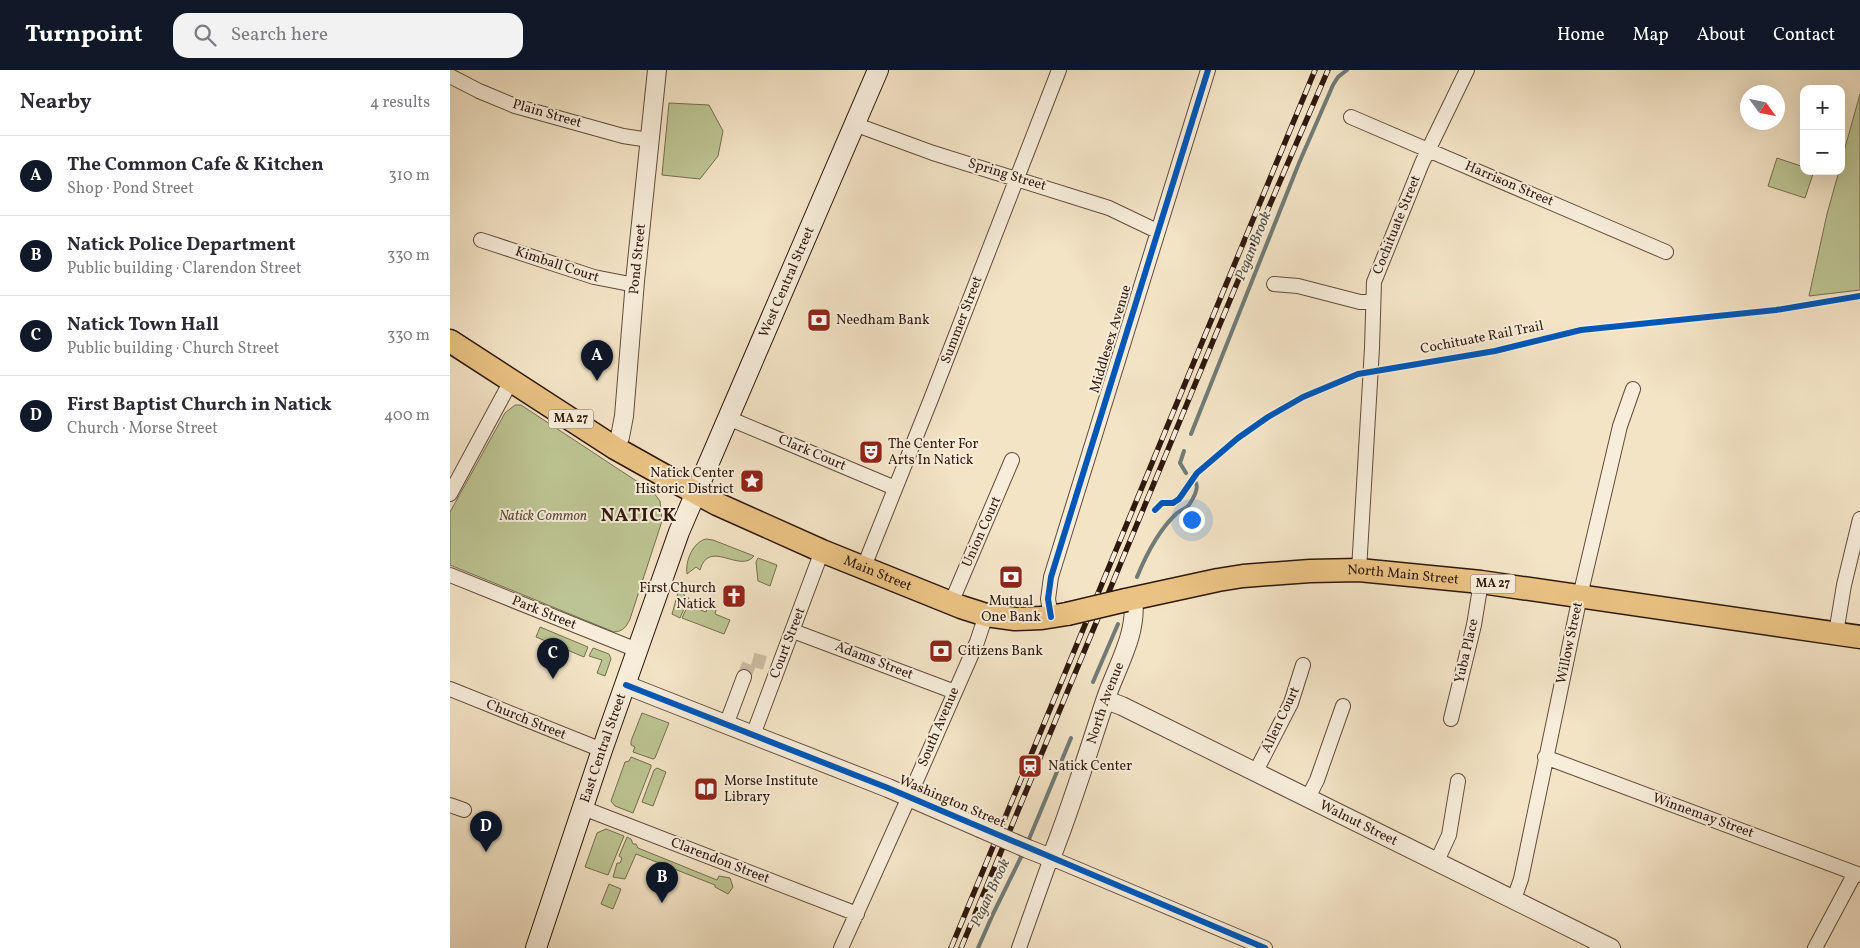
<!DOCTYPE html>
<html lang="en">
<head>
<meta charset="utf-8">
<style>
  body { margin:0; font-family:Vollkorn,serif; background:#f2f2f3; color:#2b2b33 }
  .controls { position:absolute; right:15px; top:15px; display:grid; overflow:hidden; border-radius:10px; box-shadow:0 5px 20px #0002 }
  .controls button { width:45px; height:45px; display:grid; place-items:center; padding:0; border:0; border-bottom:1px solid #e1e1e2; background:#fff; color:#2b2b33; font:25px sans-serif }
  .compass { position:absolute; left:1290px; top:15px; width:45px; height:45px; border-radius:50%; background:#fff; box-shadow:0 5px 20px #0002; rotate:123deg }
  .you { position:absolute; left:741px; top:449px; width:18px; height:18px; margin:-12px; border:4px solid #fff; border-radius:50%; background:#1a73e8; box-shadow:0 0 0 8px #1a73e833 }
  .badge { display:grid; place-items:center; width:32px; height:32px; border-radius:50%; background:#111827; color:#fff; font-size:16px; font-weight:700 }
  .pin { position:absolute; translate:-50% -41px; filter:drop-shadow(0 1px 2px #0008) }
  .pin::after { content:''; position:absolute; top:26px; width:18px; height:15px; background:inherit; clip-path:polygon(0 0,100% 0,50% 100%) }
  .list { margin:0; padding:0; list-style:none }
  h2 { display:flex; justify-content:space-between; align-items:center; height:65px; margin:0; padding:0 20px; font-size:21px }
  h2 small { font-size:16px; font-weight:400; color:#7c7c81 }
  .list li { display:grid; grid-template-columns:32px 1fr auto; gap:15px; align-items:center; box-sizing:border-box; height:80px; padding:0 20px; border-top:1px solid #e1e1e2 }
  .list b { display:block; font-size:19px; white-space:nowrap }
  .list p { margin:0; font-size:16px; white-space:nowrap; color:#7c7c81 }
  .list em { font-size:16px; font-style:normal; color:#7c7c81 }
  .icon { flex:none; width:28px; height:28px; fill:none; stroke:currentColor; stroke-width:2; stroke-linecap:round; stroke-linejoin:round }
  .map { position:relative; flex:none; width:1410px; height:878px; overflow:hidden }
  header { display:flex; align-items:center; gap:30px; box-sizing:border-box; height:70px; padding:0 25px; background:#111827; color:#fff }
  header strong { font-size:24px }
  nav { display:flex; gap:28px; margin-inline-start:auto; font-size:18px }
  .search { width:350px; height:45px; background:#f2f2f3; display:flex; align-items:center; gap:12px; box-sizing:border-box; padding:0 18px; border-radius:15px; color:#7c7c81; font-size:19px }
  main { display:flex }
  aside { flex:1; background:#fff }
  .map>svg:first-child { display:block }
  .green { fill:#bdc493; stroke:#766e50 }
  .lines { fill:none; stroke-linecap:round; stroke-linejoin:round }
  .stream { stroke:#717b76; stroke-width:4 }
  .minor-tunnel { stroke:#ccbba1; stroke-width:14; stroke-dasharray:14 7; stroke-linecap:butt }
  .minor-casing { stroke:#604c3c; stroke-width:16 }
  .tertiary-casing { stroke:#604c3c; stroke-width:20 }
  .secondary-casing { stroke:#2f190e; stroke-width:22 }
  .primary-casing { stroke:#2f190e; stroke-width:25 }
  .minor { stroke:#f7edda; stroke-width:14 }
  .tertiary { stroke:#f7edda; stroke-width:18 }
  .secondary { stroke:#f7edda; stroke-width:20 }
  .primary { stroke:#eac283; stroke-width:22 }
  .rail-casing { stroke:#2f190e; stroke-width:5.5 }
  .rail { stroke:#f7edda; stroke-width:4; stroke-dasharray:11; stroke-linecap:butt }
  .tertiary-bridge-casing { stroke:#604c3c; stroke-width:20; stroke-linecap:butt }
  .primary-bridge-casing { stroke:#2f190e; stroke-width:25; stroke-linecap:butt }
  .tertiary-bridge { stroke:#f7edda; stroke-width:18 }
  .primary-bridge { stroke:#eac283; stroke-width:22 }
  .cycleway-casing { stroke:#f7edda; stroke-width:9 }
  .cycleway { stroke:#0057b8; stroke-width:6 }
  .labels { text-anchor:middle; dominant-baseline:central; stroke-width:4; stroke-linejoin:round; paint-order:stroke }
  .shield { fill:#f7edda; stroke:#6b594b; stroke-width:1 }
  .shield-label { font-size:12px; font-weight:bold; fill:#2f190e }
  .street-label { font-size:14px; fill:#2f190e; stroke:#f7edda }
  .poi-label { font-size:14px; fill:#2f190e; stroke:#f7edda; text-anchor:start }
  .park-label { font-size:14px; font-style:italic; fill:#5a4c36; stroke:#f7edda }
  .water-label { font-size:15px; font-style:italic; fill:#56524b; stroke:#f7edda }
  .district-label { font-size:19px; font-weight:bold; letter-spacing:1px; fill:#2f190e; stroke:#f7edda }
</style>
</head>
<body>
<header>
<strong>Turnpoint</strong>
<div class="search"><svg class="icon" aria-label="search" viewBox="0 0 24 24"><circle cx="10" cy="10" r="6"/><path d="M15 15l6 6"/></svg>Search here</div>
<nav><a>Home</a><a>Map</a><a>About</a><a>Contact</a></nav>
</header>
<main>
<aside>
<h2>Nearby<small>4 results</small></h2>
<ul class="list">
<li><span class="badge">A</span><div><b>The Common Cafe &amp; Kitchen</b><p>Shop · Pond Street</p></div><em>310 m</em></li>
<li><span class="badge">B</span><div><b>Natick Police Department</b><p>Public building · Clarendon Street</p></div><em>330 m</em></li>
<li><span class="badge">C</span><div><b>Natick Town Hall</b><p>Public building · Church Street</p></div><em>330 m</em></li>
<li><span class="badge">D</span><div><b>First Baptist Church in Natick</b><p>Church · Morse Street</p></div><em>400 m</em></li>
</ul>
</aside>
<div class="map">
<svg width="1410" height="878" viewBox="0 0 1410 878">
  <rect width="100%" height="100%" fill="#f3e4c6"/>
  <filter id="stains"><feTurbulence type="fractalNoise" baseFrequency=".004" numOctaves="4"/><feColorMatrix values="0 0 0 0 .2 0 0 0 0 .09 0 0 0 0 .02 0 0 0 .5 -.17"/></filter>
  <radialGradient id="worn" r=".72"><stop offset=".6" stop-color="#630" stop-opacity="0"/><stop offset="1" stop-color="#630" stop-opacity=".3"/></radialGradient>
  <path class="green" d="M1410,24V220L1359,226L1377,144L1389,101H1391V92Z
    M219,33L259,35L273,61L268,86L250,109L212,105Z
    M1327,88L1354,97V101H1364L1355,128L1318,116Z
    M65,335H71L188,412L204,423L210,431L212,451L180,549C176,557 174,561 164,562L0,495V442L55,343Z
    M256,469L263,470L304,486C290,504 259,468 250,500L246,497L237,504C235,491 243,472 256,469Z
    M308,488L327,495L320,516L308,511L306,492Z
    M231,517L235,527L239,528L230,548L222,544L229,519Z
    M259,533L267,536L265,544L280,550L274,564L232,548L238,535L256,542Z
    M90,557L138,577L134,587L86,567Z
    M143,578L159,584L161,589L155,606L147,603L152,590L139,586Z
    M192,643L219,653L205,688L203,689L183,682L185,677L181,675V671Z
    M181,687L201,695V697L183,743L165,736L161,731L175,692L179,691Z
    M207,698L216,702L203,736L192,732L204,700Z
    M156,759L174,766L158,805L135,797L147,763Z
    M177,767L181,769L183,774H186L188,778L267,810L269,806L280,808L283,817L278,824L265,817V815L186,784L175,809L163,807L167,793H170L172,788L169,786Z
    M159,814L171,819L163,839L151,834Z"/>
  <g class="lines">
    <path class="stream" d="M741,364L849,93L883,15L888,7L897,0
      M734,381L730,393L736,403
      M687,507C696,485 708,461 726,444C730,440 736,439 739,435C743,429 749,419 746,413
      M643,612L668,554
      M577,774L621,668
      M528,878L543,844L573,783"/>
    <path class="minor-tunnel" d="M294,607L301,589L315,593"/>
    <g class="minor-casing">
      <path id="minor" d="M0,6L29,21L65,36L173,66L199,70
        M901,47L1216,182
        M404,54L483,83L659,138L707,161
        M31,170L144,207L185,215
        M824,214L848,216L910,232H923
        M278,348L445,418
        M0,424L61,311
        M413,499L481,329L609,0
        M909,500L922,278L924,212L972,93L1017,0
        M0,505L187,580
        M501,533L562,390
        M601,547L598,529L601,507L758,0
        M343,561L505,622
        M1386,563L1394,515L1410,449
        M0,619L152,680
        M1001,649L1024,555L1031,512
        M276,655L294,607
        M303,665L372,481
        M1095,687L1410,805
        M805,703L841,633L853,595
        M858,728L867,710L893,636
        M0,735L14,740
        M133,738L407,844
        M987,791L999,765L1008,711
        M1064,829L1071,809L1130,526L1170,356L1183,319
        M391,878L459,727L527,572L536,545
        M569,878L601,788L815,878
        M1365,878L1405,803"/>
    </g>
    <g class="tertiary-casing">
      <g id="tertiary">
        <path id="s1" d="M165,378L170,367L174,346L185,211L207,0"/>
        <path d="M176,615L438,718L530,758"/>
        <path id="s2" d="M656,630L672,636L1161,878"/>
        <path id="s3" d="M578,779L601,788C622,735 638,682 656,628C667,596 688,563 683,529"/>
      </g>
    </g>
    <g class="secondary-casing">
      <g id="secondary">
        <path id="s4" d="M86,878L152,680L229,462L428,0"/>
      </g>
    </g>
    <g class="primary-casing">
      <g id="primary">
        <path id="s5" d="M0,271L165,378L224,411L267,434L372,481L511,537L536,545L565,549L592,548L617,544"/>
        <path id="s6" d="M676,530L768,510L793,506L860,501L909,500L1031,512L1410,567"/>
      </g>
    </g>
    <use href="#minor" class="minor"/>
    <use href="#tertiary" class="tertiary"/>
    <use href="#secondary" class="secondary"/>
    <use href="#primary" class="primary"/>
    <g class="rail-casing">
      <path id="rail" d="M501,878L865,0
        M511,878L812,153L878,0"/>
    </g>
    <use href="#rail" class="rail"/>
    <g class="tertiary-bridge-casing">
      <path id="tertiary-bridge" d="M530,758L578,779"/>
    </g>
    <g class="primary-bridge-casing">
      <path id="primary-bridge" d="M617,544L676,530"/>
    </g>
    <use href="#tertiary-bridge" class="tertiary-bridge"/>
    <use href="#primary-bridge" class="primary-bridge"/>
    <g class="cycleway-casing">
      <path id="cycleway" d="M705,440L712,433H723L729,429L747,403L788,368L818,347L853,327L908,304L1045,281L1131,260L1326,240L1410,226
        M601,547L598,529L601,507L758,0
        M176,615L438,718L815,878"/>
    </g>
    <use href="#cycleway" class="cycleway"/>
  </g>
  <defs>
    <g id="bank-square" transform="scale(1.25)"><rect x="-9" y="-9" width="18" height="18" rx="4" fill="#8f2418" stroke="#f7edda"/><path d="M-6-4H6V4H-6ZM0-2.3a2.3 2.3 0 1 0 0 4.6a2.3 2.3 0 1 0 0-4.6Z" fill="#fff"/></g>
    <g id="theatre-square" transform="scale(1.25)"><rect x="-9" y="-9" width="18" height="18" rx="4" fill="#8f2418" stroke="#f7edda"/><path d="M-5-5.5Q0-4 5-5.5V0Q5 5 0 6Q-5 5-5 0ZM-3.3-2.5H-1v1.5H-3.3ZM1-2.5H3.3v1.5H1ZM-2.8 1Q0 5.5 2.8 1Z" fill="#fff"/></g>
    <g id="sight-square" transform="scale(1.25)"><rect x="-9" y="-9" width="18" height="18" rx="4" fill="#8f2418" stroke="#f7edda"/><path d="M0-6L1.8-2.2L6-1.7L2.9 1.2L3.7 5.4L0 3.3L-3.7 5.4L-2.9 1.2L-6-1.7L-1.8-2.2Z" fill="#fff"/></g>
    <g id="church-square" transform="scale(1.25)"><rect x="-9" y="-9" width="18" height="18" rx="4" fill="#8f2418" stroke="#f7edda"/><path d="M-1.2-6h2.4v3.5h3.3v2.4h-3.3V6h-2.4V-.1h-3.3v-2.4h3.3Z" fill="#fff"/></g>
    <g id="station-square" transform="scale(1.25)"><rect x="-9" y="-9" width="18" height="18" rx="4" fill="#8f2418" stroke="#f7edda"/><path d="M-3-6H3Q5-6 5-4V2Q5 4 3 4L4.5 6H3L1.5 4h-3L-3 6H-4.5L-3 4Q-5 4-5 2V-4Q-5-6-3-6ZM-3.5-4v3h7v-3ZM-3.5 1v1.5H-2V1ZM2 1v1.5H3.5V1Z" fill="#fff"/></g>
    <g id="library-square" transform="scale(1.25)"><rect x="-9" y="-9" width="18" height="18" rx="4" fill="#8f2418" stroke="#f7edda"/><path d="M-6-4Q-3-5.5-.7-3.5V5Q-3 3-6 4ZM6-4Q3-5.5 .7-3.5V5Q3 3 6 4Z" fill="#fff"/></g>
  </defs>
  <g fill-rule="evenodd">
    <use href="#bank-square" x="369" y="250"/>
    <use href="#theatre-square" x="421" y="382"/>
    <use href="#sight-square" x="302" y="411"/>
    <use href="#bank-square" x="561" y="507"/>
    <use href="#church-square" x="284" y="526"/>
    <use href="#bank-square" x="491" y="581"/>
    <use href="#station-square" x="580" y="696"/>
    <use href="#library-square" x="256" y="719"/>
  </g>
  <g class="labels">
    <g class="shield">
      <rect x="98.5" y="339.5" width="45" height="19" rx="4"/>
      <rect x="1020.5" y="504.5" width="45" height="19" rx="4"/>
    </g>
    <g class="shield-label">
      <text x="121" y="349">MA 27</text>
      <text x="1043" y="514">MA 27</text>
    </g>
    <g class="street-label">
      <text transform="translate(97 44) rotate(16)">Plain Street</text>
      <text transform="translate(557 105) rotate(17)">Spring Street</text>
      <text transform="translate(1059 114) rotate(23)">Harrison Street</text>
      <text transform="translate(947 155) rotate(-68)">Cochituate Street</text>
      <text stroke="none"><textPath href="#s1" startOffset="191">Pond Street</textPath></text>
      <text transform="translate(107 195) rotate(18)">Kimball Court</text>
      <text stroke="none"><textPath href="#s4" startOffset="712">West Central Street</textPath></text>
      <text transform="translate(512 250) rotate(-69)">Summer Street</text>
      <text transform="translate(1032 268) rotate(-11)">Cochituate Rail Trail</text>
      <text transform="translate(661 269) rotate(-73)">Middlesex Avenue</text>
      <text transform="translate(362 383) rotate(23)">Clark Court</text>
      <text transform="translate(532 462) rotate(-66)">Union Court</text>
      <text stroke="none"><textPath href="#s5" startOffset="488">Main Street</textPath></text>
      <text stroke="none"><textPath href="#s6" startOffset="280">North Main Street</textPath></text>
      <text transform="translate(94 543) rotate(22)">Park Street</text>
      <text transform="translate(338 573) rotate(-69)">Court Street</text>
      <text transform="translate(1120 573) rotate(-78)">Willow Street</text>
      <text transform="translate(1017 581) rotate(-77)">Yuba Place</text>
      <text transform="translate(424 591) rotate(21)">Adams Street</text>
      <text stroke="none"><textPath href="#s3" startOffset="189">North Avenue</textPath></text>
      <text transform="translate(76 650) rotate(22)">Church Street</text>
      <text transform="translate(831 650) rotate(-65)">Allen Court</text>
      <text transform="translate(489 657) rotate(-67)">South Avenue</text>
      <text stroke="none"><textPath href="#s4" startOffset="211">East Central Street</textPath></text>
      <text transform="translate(502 732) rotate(23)">Washington Street</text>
      <text transform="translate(1253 746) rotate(20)">Winnemay Street</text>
      <text stroke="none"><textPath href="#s2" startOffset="281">Walnut Street</textPath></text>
      <text transform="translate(270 791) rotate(21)">Clarendon Street</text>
    </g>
    <g class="poi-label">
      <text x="386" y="250">Needham Bank</text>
      <text x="438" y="374">The Center For<tspan x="438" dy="16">Arts In Natick</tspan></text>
      <text x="284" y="403" text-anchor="end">Natick Center<tspan x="284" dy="16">Historic District</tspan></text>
      <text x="266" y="518" text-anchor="end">First Church<tspan x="266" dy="16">Natick</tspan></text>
      <text x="561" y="531" text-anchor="middle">Mutual<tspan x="561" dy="16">One Bank</tspan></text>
      <text x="508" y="581">Citizens Bank</text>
      <text x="598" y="696">Natick Center</text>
      <text x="274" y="711">Morse Institute<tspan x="274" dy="16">Library</tspan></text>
    </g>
    <g class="park-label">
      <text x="93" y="446">Natick Common</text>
    </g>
    <g class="water-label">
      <text transform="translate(804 176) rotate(-68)">Pegan Brook</text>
      <text transform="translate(541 823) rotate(-65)">Pegan Brook</text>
    </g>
    <g class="district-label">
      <text x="189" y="446">NATICK</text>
    </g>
  </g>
  <rect width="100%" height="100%" filter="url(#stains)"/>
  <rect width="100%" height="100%" fill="url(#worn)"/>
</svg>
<div class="controls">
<button>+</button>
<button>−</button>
</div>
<svg class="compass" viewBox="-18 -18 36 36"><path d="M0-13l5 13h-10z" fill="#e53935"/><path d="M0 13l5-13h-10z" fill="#7c7c81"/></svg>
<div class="you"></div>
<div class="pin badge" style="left:147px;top:311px">A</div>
<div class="pin badge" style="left:212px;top:833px">B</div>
<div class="pin badge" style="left:103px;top:609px">C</div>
<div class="pin badge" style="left:36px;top:782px">D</div>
</div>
</main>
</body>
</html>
